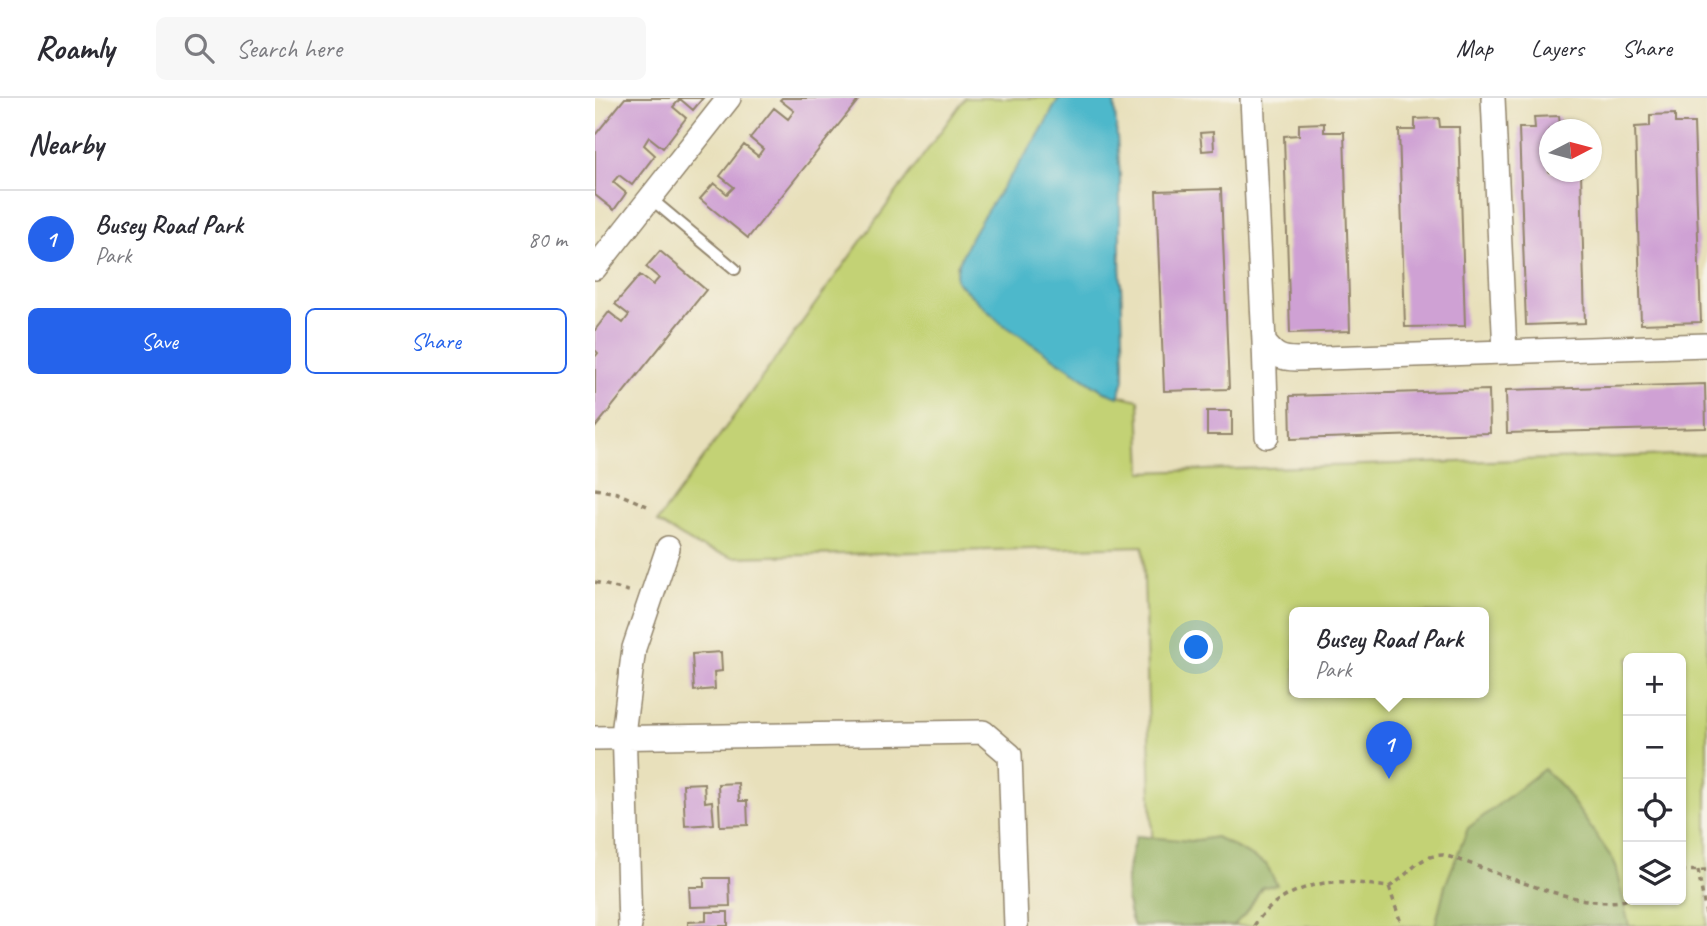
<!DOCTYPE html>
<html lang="en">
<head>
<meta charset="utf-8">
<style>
  body { margin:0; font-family:Caveat,sans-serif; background:#f7f7f7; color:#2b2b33 }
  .controls { position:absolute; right:21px; bottom:21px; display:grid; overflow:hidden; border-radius:10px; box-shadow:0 2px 5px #0004 }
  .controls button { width:63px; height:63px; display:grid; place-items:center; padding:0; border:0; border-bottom:2px solid #e1e1e2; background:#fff; color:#2b2b33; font:35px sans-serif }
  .compass { position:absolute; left:944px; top:21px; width:63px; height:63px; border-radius:50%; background:#fff; box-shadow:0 2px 5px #0004; rotate:84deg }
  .you { position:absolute; left:602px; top:550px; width:24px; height:24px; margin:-18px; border:5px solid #fff; border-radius:50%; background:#1a73e8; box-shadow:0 0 0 10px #1a73e833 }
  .badge { display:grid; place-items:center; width:46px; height:46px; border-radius:50%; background:#2563eb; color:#fff; font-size:23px; font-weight:700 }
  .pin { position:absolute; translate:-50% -58px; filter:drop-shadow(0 2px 4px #0008) }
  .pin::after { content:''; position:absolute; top:37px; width:24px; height:21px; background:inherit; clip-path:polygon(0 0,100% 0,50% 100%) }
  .popup { position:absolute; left:694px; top:509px; width:200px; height:91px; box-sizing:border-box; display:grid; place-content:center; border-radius:10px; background:#fff; filter:drop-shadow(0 2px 5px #0005); font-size:23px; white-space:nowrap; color:#7c7c81 }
  .popup b { font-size:26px; color:#2b2b33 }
  .popup::after { content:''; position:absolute; left:50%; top:100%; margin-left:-14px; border:14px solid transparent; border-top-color:#fff }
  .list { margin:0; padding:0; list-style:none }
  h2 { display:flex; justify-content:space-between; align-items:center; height:91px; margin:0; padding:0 28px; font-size:30px }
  h2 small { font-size:23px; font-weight:400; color:#7c7c81 }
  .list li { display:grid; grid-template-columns:46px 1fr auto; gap:21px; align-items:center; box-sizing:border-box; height:98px; padding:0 28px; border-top:2px solid #e1e1e2 }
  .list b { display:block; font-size:26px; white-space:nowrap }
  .list p { margin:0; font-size:23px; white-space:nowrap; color:#7c7c81 }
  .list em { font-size:23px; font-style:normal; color:#7c7c81 }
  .actions { display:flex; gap:14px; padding:21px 28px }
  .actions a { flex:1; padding:16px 0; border:2px solid #2563eb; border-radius:10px; text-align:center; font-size:24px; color:#2563eb }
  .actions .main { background:#2563eb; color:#fff }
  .icon { flex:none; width:38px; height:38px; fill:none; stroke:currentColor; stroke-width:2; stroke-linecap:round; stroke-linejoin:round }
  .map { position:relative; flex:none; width:1112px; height:828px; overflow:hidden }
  header { display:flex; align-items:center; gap:42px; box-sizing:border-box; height:98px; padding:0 35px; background:#fff; border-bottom:2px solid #e1e1e2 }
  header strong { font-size:33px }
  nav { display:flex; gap:38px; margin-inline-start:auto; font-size:24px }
  .search { width:490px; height:63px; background:#f7f7f7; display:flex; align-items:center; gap:18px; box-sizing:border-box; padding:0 24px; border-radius:10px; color:#7c7c81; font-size:26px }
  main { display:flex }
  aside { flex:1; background:#fff }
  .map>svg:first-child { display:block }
  .green { fill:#c3d274; stroke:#7f7e49; stroke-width:2; fill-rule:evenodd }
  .forest { fill:#9ab466; stroke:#6a6f42; stroke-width:2 }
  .water { fill:#4db8cb; stroke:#447174; stroke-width:2 }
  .building { fill:#cfa1d4 }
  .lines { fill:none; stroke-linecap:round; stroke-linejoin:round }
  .lane-casing { stroke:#92856c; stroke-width:14 }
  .street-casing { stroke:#92856c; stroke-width:26 }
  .path { stroke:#92856c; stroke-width:3.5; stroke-dasharray:5 5; stroke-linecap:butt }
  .lane { stroke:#fff; stroke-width:10 }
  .street { stroke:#fff; stroke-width:23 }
</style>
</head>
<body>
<header>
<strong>Roamly</strong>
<div class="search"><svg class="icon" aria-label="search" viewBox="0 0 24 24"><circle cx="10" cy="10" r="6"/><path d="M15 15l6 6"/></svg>Search here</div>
<nav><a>Map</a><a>Layers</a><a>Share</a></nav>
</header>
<main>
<aside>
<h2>Nearby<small></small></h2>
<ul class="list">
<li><span class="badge">1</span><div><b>Busey Road Park</b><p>Park</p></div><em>80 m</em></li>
</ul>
<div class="actions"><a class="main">Save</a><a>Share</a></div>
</aside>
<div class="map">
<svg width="1112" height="828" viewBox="0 0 1112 828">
  <rect width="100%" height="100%" fill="#f7f3e8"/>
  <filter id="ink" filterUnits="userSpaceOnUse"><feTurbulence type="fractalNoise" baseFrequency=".0143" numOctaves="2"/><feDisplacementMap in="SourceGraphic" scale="14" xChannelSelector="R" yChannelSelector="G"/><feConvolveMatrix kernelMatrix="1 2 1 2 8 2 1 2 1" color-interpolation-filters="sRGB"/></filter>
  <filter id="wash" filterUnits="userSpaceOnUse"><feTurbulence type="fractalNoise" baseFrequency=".00686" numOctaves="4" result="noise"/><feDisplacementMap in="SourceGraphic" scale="28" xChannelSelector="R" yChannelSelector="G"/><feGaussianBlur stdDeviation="1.57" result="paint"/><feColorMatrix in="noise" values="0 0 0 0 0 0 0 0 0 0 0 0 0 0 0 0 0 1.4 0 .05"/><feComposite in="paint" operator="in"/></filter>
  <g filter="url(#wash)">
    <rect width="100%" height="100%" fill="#e8e0bb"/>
    <path class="green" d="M370,0H464L442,40L362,167L361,183L406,225L510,294L544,302L547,374L1112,356V828H560L548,448L138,459L103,448L62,424ZM700,515H888V595H700ZM1033,560H1086V802H1033Z"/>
    <path class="forest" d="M949,671L968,690L1019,763L1034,828H840L850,788L873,730Z
      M541,738L596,743L621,739L671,766L682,787L667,789L652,814L638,828H539C526,799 532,767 541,738Z"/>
    <path class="water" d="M464,0H519L525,78V159L529,264V282L523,299L510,294L406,225L361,183C358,152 421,72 440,43C449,29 456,14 464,0Z"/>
    <g id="blocks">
      <path class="building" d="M30,0H108L98,12L85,1L78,9L91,20L68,50L54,39L49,47L60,57L37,87L24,77L18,84L31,95L19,112L0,97V37Z
        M187,0H265L153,140L105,101L119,85L132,96L139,89L125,78L149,47L163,58L168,51L155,40L179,10L193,21L199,13L185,2Z
        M1080,16V25H1099L1106,224L1046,226L1040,29L1055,28V17Z
        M964,18L965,27L984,26V32H954V74H986L990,225L931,227L924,30H940L939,19Z
        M844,20L845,29H864L870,228L810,229L804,32H820V21Z
        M729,25V34H749L755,233L695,235L689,38L704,37V26Z
        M618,34L619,52L607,53L605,35Z
        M626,91L634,291L569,293L561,93Z
        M65,153L111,192L0,330V259L3,255L0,252V232L14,214L28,225L34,217L20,206L45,177L58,187L64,180L51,169Z
        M1110,286L1111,330L912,335L911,292Z
        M894,292L895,335L696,341L695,298Z
        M612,313H637V337H612Z
        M126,554L127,573L119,574L120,591L99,593L97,556Z
        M109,685L110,704L117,703L119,726L90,728L88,686Z
        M143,685L144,703H152L153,727L125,728L123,686Z
        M109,780H134L135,808L95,809L94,789H109Z
        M111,814H133V828H93V824L111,823Z"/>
    </g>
  </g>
  <g filter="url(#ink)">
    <use href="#blocks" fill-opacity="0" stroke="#92856c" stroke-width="2"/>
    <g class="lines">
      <g class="lane-casing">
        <path id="lane" d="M55,100L140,171"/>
      </g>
      <g class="street-casing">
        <path id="street" d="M657,0L669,244C679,257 685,261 702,261L1112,247
          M898,0L910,254
          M0,170L134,0
          M669,244L672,338
          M0,640L388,634L415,657L421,828
          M35,828L29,628L39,550L73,450"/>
      </g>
      <path class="path" d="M0,391L22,395L52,408
        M0,484L37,494
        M1103,772L1112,822
        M1086,773L1112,772
        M794,789C815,777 822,757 848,757C894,769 989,816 1033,801
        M659,828C675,802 708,786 739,784C756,783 776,787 794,789L807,828"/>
      <use href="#lane" class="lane"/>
      <use href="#street" class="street"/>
    </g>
  </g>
</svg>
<div class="controls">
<button>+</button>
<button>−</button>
<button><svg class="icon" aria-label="locate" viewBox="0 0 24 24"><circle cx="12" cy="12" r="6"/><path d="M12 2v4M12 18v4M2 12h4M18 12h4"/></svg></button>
<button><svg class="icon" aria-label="layers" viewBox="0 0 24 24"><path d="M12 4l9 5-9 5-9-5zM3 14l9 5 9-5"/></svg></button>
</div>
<svg class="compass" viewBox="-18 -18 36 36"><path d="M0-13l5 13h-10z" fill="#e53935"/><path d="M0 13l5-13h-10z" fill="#7c7c81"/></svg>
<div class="you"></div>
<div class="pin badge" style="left:794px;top:681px">1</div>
<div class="popup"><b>Busey Road Park</b>Park</div>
</div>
</main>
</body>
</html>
